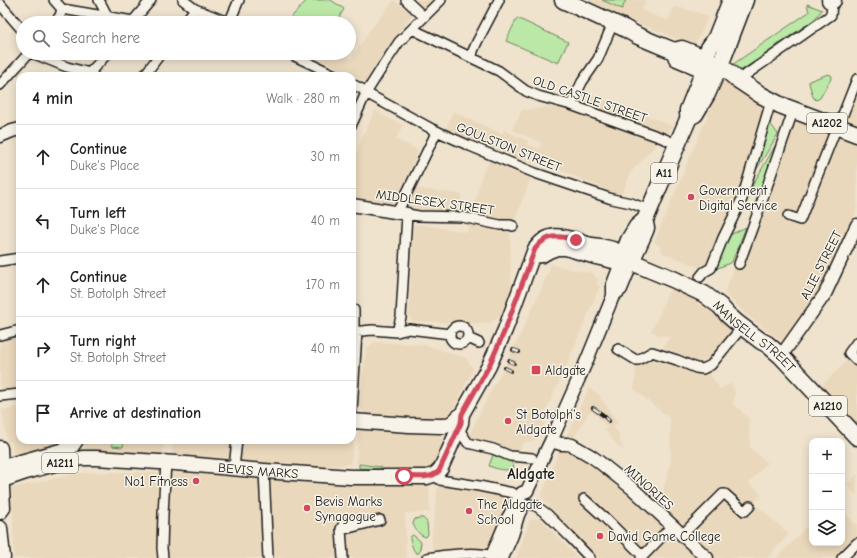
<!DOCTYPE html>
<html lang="en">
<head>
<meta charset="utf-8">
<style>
  body { margin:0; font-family:"Comic Neue",sans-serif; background:#f2f2f2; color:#222 }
  .controls { position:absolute; right:12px; bottom:12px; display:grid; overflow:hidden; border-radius:8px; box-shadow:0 2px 10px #0003 }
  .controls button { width:36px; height:36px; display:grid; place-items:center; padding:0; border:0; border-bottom:1px solid #e0e0e0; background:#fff; color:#222; font:20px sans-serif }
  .stop { position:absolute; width:12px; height:12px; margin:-9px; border:3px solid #d1495b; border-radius:50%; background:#fff }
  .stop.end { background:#d1495b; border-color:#fff; box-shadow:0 1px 4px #0008 }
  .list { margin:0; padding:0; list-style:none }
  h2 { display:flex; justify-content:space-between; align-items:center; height:52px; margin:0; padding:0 16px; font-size:17px }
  h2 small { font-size:13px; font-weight:400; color:#767676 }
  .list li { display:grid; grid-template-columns:26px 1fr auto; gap:12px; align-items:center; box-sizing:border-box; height:64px; padding:0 16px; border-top:1px solid #e0e0e0 }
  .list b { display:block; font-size:15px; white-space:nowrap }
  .list p { margin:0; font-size:13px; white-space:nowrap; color:#767676 }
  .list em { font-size:13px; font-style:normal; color:#767676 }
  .icon { flex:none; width:22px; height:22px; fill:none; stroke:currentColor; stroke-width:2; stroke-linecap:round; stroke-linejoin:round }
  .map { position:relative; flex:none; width:857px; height:558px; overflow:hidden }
  .search { position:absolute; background:#fff; box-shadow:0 2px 10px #0003; left:16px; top:16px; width:340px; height:44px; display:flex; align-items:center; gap:10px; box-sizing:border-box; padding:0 14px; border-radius:22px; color:#767676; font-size:15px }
  .panel { position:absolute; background:#fff; box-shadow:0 2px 10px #0003; left:16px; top:72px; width:340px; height:372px; border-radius:12px }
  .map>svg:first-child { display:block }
  .built { fill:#ead8bc }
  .green { fill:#bbe8a6; stroke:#6c8261 }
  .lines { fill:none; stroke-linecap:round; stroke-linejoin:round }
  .street-casing { stroke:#1c1c1c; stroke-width:12 }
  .secondary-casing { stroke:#1c1c1c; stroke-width:15 }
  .primary-casing { stroke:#1c1c1c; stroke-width:17 }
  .highway-casing { stroke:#1c1c1c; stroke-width:19 }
  .street { stroke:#f7f3e8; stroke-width:9 }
  .secondary { stroke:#f7f3e8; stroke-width:12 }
  .primary { stroke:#f7f3e8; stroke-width:14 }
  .highway { stroke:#f7f3e8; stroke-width:16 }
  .rail-casing { stroke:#1c1c1c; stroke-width:4 }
  .rail { stroke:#f7f3e8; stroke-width:2.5; stroke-dasharray:8; stroke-linecap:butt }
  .route { stroke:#d1495b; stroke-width:5 }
  .poi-dot { fill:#d1495b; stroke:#f7f3e8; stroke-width:1.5 }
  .labels { text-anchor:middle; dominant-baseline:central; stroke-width:3; stroke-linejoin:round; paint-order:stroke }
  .shield { fill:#f7f3e8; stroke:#5e5c59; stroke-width:1 }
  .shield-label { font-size:12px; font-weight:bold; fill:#1c1c1c }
  .street-label { font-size:13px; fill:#1c1c1c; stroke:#f7f3e8 }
  .poi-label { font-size:13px; fill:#1c1c1c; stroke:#f7f3e8; text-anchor:start }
  .quarter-label { font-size:15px; font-weight:bold; fill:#1c1c1c; stroke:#f7f3e8 }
</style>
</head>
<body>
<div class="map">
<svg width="857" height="558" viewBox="0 0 857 558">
  <rect width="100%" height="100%" fill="#efe3ce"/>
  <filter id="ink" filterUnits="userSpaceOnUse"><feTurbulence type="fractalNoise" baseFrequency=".025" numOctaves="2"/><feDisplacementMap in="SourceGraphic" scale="8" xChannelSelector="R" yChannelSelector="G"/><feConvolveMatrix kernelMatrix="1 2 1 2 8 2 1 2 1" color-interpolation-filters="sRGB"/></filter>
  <g filter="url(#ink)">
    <path class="built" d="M394,0L404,8L407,9L412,15L379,59L365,82L319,59L322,53H339L351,59L368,33Z
      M408,0H435L426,13Z
      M587,0H646L642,10L668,21L674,6L699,13L708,17L696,43L694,45L642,25Z
      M722,81L740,87L767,109L740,201L706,270L663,253L659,245L654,242Z
      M857,88V126L845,122Z
      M579,89L673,126L631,172L621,196L553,167L555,162L544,157L542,161L536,158L532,163L520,158L519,160L446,129L453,111L502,134L504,130L528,141L527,144L539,149L541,142L512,130L522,110L571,105Z
      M375,110L380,113L379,114L403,125L396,139L418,150V153L399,193L400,194L393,206L352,198V166L362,138Z
      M793,120L857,142V209L839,248L840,249L819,290L784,341H781L747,315L724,293L762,203Z
      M489,161L531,178L516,217L510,229L511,291L500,316L489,324L412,321L409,316L413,226H415V225L417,224L467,232L472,214L474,201H475L482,175Z
      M414,187L420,189L462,194L459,215L407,207L405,205Z
      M548,264L589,273L591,271L598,280L597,285L600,286L568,362L543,417L545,420L542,432L539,437L533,441L523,443L519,453L516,454L498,448L499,444L494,442L492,446L468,438L487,398L503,370L527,320L550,269Z
      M671,289L698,301L697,305L701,304L731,326L732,330L709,359L696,362L689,358L663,347L669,338L663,335L660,336L651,331L659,315L666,296Z
      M20,334V389H0V339Z
      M374,342L426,345L466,358L473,369L449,418L443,419L367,417L359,404L367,348Z
      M849,359L857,367V424L848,415L847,416L820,387Z
      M666,360L709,373L720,389L731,383L735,392L733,404L749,418L750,447L767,463L749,483L762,495L754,503L789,534L767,558H716L670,518L660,502L671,460L670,419L634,389L636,373L635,364H638L642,361Z
      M589,388L601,396L600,397L618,423L613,425L620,437L619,439L625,452L618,446L605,430L608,428L592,411L588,413L573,440L566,437Z
      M20,407V440H68V441L24,455L14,457L11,441L7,442L2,410Z
      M352,429L355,432L351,464L304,468L241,462L243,440H352Z
      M359,429L411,432L442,436L437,470L388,468L356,463Z
      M80,440H164L163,452L160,456L111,452L93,451L87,449Z
      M173,440H232L230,461L172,457Z
      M566,450L598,470L619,486L660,524L698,558H596L541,497L559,451Z
      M129,472L177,473L318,480L326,483L429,484L430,512L405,513L406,558H348L347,542L336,543L337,558H14L12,488L79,473Z
      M857,474V496L847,485Z
      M438,485L502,493L506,503L487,546L480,550L436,551L433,550L432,546V534Z
      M842,510L857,525V536L836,558H777L812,521V543H842Z
      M540,518L578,558H516L530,520Z"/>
    <path class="green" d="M307,0H331L344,9L336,23H286Z
      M602,0H626L622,9Z
      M807,4L822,10L814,20L775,46L776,48L740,71L732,65L809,12Z
      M517,18L568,42L558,63L506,41Z
      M828,74L831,75L832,77L820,98L816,100L813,97L809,83V81Z
      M769,122L778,134L755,172L753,171Z
      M779,139L759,200L752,186Z
      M746,227L732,262L716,269L723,240L724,238Z
      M112,440H124L123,447L112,446Z
      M494,452C502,456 512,458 514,468C506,472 497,469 489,466Z
      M359,464L381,467V469L359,468Z
      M419,518H423L427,522L428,534L426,537C420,536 414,529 413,523L415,519Z
      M413,535L420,541L421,543L419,553H416C412,549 412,544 410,539V537Z"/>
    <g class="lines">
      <g class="street-casing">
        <path id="street" d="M54,0L62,9
          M99,0L108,17
          M183,0L195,9L230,23
          M406,0L424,17
          M0,4L23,31
          M62,9L133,21L151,0
          M54,23L60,16L62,9
          M184,23L195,9
          M229,23L239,0
          M412,29L499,71L526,91L538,96L571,105L665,139L677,145
          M32,53L67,67L90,73L94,76
          M288,53L337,76
          M472,57L473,51L477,42L499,0
          M87,76L93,69L108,53
          M144,76L161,53
          M743,77L744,76L831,15L832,4
          M352,84L362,89L366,93L432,129L470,146L535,173L612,199L631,203L649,210
          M0,85L29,53
          M571,105L582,82L598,59L613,23
          M352,124L366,93L383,66L399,42L441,0
          M838,127L857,79
          M397,213L437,131
          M788,216L800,220L837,126
          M0,261L20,258
          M739,264L761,204L791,117
          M700,277L704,272L711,268L723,238L742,199L769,108
          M450 335a9 9 0 1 1 18 0a9 9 0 1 1-18 0Z
          M352,332L372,330L397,332L409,329L450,334
          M354,332V310
          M397,332L401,317L407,214L419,216L462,217L500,225H510L513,226
          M0,335L20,330
          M468,338L479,343
          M857,342L849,353L857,361
          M618,349L636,360H638L652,352L677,360L696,368L703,369L711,365L742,327
          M0,396L20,394
          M352,411L357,332
          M460,431L468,443L493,449L510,456L532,458
          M234,468L237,440
          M264,471L268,558
          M434,475L440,480L479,486L513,493
          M584,499L605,518L643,556
          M523,505L529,504L536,506L547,514L570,537L590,558
          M345,529L380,520
          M682,535L723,494H725L744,511H745L750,506
          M163,558L162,548L163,514L166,462
          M343,558L341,529L343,525L347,522L354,520
          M427,558C443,555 477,551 492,556
          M641,558L672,526
          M842,558L857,543"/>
      </g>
      <g class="secondary-casing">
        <path id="secondary" d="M0,136L12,131L20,129
          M352,205L407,214
          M613,296L621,289L632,262
          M781,356L825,294L857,225
          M551,441L561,444H567L572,445L591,456L598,461L633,489L707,558
          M527,491L551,441L587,360L613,296V284L624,255
          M491,558L507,520L522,493L527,491
          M502,558L512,535L518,515L523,505"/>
      </g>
      <g class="primary-casing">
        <g id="primary">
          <path d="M533,256L542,255L549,251L557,248H566L596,257L621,263L632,262L646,231L647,228L645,220"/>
          <path d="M352,421L409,425L440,426H445L452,423L462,414"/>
          <path d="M0,448L3,508L0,512"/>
          <path d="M0,468L17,463L64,450L72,446L76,440"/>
          <path id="s1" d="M0,481L26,472L58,463L82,458H96L175,463L264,471L351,477H427C434,475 437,474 441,468L461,423L462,414L489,366L505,330L535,249C551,227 568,239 588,244C593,246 599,245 604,247C611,248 618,251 624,253"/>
          <path d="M0,528L3,558"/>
        </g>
      </g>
      <g class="highway-casing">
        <g id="highway">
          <path d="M563,0L624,28L638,36L652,42L674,51L677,58L696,66L704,68"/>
          <path id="s2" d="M745,0L724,55L707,94L695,114L689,117L661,182L645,220L637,227L629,240L624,253L632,262L675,280L689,287L704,294L720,306L728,315L736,322L761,341L767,344L781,356L857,437"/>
          <path d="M830,0H833"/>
          <path d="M674,51L682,49L705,58L726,70L737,79L761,95L780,105L857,134"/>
          <path d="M688,114V110L703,73L705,58L709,48L716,38L731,0"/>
        </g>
      </g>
      <use href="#street" class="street"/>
      <use href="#secondary" class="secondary"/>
      <use href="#primary" class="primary"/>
      <use href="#highway" class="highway"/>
      <g class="rail-casing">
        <path id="rail" d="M513,350L519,352
          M509,361L514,363
          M505,368L511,371
          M593,408L603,415L609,421"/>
      </g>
      <use href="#rail" class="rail"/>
    </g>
  </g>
  <g class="lines" filter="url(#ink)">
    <path class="route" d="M404,476C415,476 430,480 439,471L461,423L462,414L489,366L505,330L535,249C546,234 559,235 576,240"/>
  </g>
  <g class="poi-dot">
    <circle cx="691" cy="197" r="4"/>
    <rect x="531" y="365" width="10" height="10" rx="2"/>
    <circle cx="508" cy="421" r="4"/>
    <circle cx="196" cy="481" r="4"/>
    <circle cx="307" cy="508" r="4"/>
    <circle cx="469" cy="511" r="4"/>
    <circle cx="600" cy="536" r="4"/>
  </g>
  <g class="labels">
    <g class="shield">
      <rect x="807" y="113" width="40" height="20" rx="3"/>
      <rect x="651" y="163" width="26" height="20" rx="3"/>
      <rect x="809" y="396" width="38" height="20" rx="3"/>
      <rect x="42" y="453" width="36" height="20" rx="3"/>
    </g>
    <g class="shield-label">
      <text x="827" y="123">A1202</text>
      <text x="664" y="173">A11</text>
      <text x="828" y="406">A1210</text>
      <text x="60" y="463">A1211</text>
    </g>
    <g class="street-label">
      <text transform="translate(590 99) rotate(19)">OLD CASTLE STREET</text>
      <text transform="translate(509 147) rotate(22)">GOULSTON STREET</text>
      <text transform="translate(435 202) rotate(8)">MIDDLESEX STREET</text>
      <text transform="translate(821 265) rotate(-63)">ALIE STREET</text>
      <text stroke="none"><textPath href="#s2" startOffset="440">MANSELL STREET</textPath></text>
      <text stroke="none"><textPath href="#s1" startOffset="262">BEVIS MARKS</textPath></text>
      <text transform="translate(649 487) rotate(42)">MINORIES</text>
    </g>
    <g class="poi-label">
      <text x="699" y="190">Government<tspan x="699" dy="15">Digital Service</tspan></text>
      <text x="545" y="370">Aldgate</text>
      <text x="516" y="414">St Botolph's<tspan x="516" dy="15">Aldgate</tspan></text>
      <text x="188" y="481" text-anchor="end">No1 Fitness</text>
      <text x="315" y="501">Bevis Marks<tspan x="315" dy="15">Synagogue</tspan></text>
      <text x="477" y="504">The Aldgate<tspan x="477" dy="15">School</tspan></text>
      <text x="608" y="536">David Game College</text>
    </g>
    <g class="quarter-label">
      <text x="531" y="474">Aldgate</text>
    </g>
  </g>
</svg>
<div class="controls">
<button>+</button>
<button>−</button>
<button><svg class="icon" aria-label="layers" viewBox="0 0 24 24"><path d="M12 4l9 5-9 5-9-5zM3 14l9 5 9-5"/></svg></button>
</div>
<div class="stop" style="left:404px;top:476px"></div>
<div class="stop end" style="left:576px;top:240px"></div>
<div class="search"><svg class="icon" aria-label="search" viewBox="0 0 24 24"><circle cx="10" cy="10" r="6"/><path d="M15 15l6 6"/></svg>Search here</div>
<section class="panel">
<h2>4 min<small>Walk · 280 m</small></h2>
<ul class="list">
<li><svg class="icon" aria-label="ahead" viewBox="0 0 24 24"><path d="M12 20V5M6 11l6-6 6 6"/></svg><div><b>Continue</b><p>Duke's Place</p></div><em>30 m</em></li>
<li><svg class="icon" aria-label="left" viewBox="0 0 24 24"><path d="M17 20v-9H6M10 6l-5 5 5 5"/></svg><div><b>Turn left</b><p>Duke's Place</p></div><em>40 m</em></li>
<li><svg class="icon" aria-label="ahead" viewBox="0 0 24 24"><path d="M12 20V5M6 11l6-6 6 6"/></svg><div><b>Continue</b><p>St. Botolph Street</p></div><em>170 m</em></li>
<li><svg class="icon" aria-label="right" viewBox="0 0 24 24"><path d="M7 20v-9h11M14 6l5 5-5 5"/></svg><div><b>Turn right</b><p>St. Botolph Street</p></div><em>40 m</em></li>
<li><svg class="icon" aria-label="arrive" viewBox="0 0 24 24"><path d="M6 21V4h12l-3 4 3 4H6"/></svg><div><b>Arrive at destination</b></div></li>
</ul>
</section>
</div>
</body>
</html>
